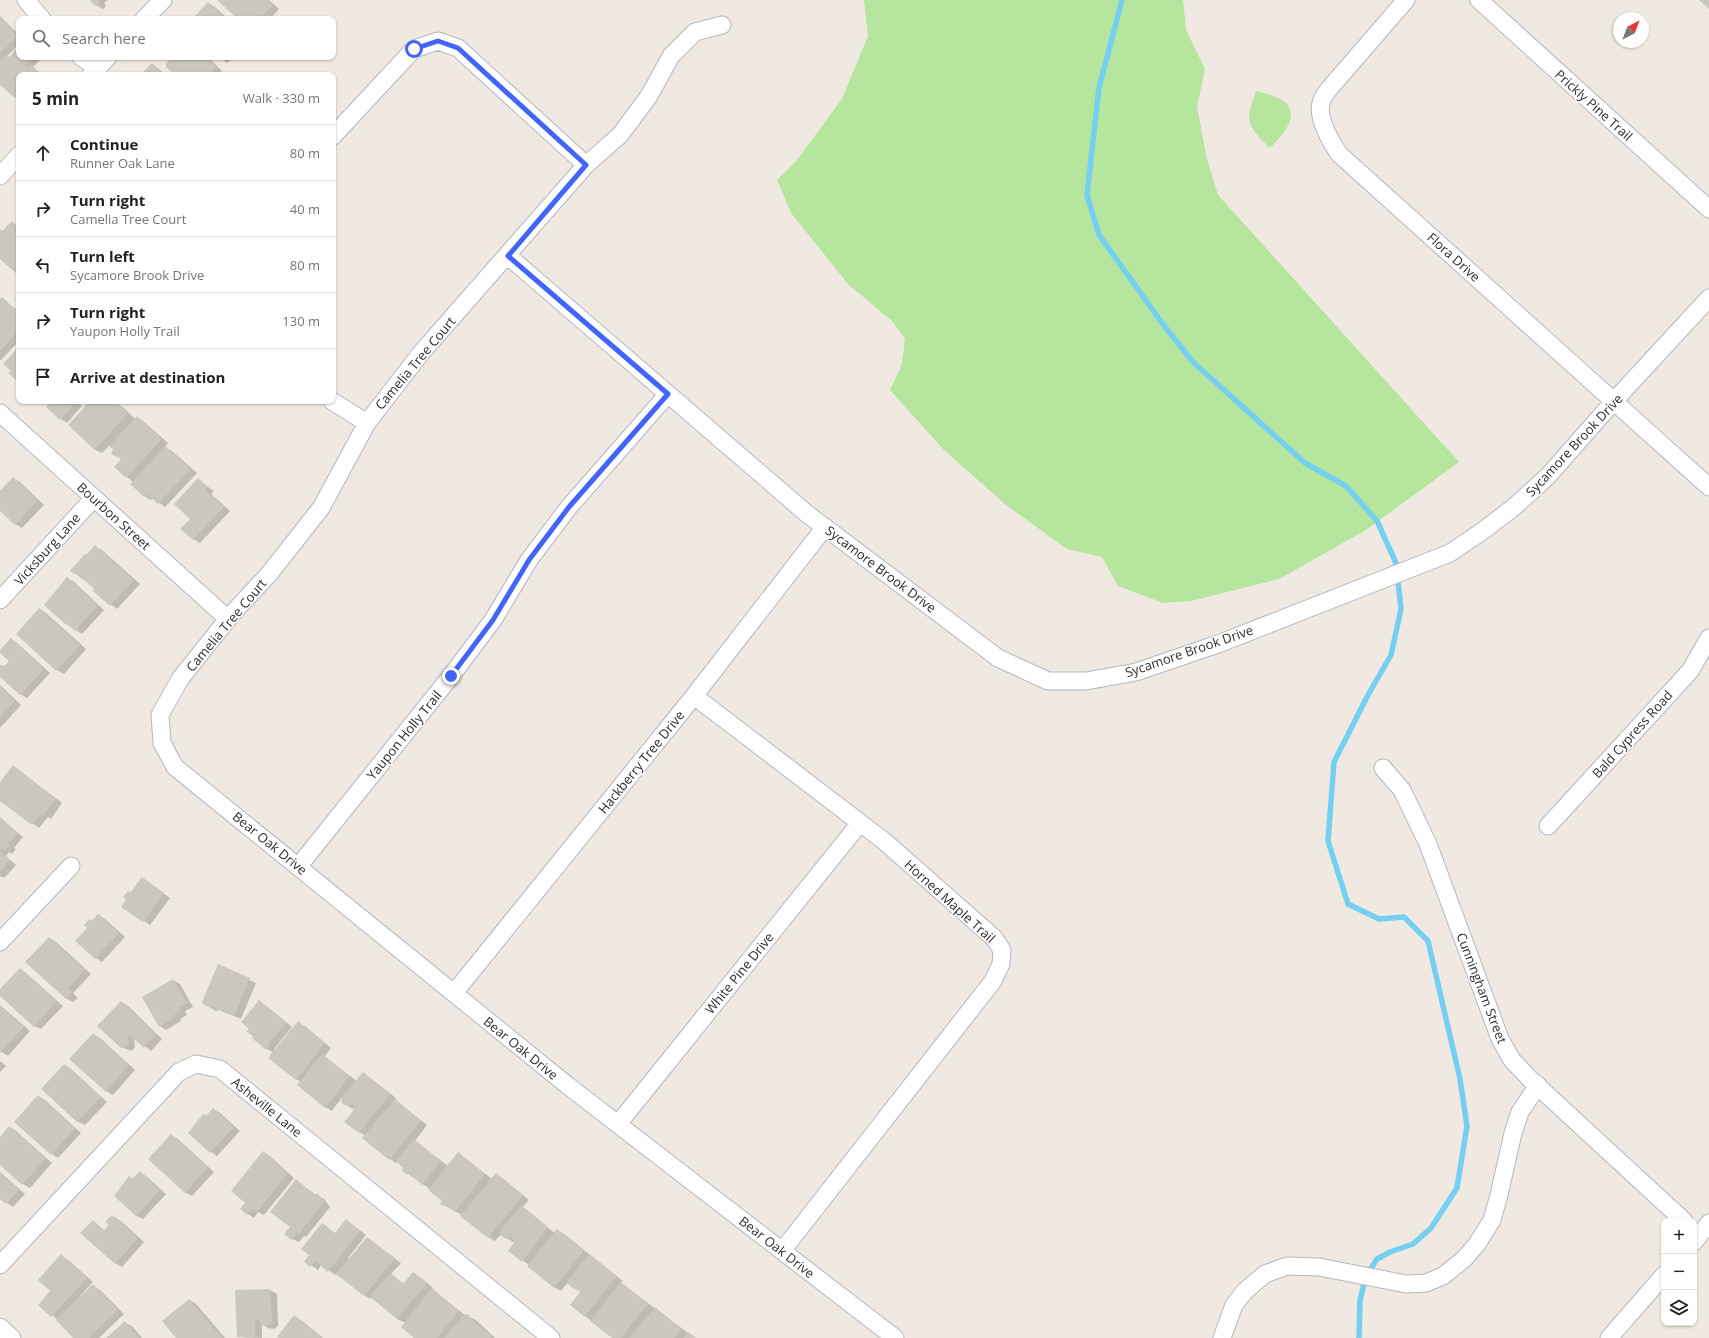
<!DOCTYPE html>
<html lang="en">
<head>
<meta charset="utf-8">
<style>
  body { margin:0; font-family:"Open Sans",sans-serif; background:#f2f2f2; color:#222 }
  .controls { position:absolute; right:12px; bottom:12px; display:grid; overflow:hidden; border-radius:8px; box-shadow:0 1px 3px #0004 }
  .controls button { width:36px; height:36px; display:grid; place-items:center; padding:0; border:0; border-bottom:1px solid #e0e0e0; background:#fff; color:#222; font:20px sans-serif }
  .compass { position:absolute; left:1613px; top:12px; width:36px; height:36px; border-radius:50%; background:#fff; box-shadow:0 1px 3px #0004; rotate:42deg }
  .stop { position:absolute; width:12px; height:12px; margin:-9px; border:3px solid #4264fb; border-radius:50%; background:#fff }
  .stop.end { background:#4264fb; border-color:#fff; box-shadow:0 1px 4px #0008 }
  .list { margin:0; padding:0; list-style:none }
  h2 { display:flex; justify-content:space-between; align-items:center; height:52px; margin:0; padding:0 16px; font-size:17px }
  h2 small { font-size:13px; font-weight:400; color:#767676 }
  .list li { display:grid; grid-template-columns:26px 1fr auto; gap:12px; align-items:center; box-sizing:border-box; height:56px; padding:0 16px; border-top:1px solid #e0e0e0 }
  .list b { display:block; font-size:15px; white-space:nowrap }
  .list p { margin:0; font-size:13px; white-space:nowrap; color:#767676 }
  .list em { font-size:13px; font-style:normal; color:#767676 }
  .icon { flex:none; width:22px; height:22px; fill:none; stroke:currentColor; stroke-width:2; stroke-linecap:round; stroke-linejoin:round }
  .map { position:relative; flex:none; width:1709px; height:1338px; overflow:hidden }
  .search { position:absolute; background:#fff; box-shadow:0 1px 3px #0004; left:16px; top:16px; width:320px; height:44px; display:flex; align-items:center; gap:10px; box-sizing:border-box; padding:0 14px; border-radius:8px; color:#767676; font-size:15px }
  .panel { position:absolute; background:#fff; box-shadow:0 1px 3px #0004; left:16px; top:72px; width:320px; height:332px; border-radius:8px }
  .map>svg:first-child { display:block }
  .green { fill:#b6e59e }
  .shadow { fill:#0003 }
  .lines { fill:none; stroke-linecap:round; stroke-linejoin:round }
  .stream { stroke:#75cff0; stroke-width:5.5 }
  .building { fill:#cbc7bf }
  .minor-casing { stroke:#b4b7c1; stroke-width:19 }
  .minor { stroke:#fff; stroke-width:17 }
  .route { stroke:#4264fb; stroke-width:5 }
  .labels { text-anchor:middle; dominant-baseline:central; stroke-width:3; stroke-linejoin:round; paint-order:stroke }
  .street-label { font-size:13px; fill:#2e2e2e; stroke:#fff }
</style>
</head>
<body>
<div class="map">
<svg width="1709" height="1338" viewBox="0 0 1709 1338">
  <rect width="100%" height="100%" fill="#efe9e1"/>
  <path class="green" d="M864,0H1183L1186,30L1205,69L1197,107L1207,159L1218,195L1459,462L1366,530L1279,579L1191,601L1163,603L1118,586L1102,557L1067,549L1006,505L944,450L890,390L902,364L905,339L892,321L848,284L791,213L777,180L797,160L842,99L868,36Z
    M1256,91C1262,93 1270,94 1276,97C1306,110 1284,134 1270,148C1246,125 1245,122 1256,91Z"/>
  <path class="shadow" d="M91,0H108L104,3L106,6L103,9L96,5Z
    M218,0H269L279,9L270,19H239Z
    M208,3L215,7L228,19H194Z
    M0,16L19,35V44L7,56L9,58L19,47V57H43L33,67L43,75H19V99L0,83Z
    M175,57H208L222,71L218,75H176Z
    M218,57H233L227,63Z
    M152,64L158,68L166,75H146Z
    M2,298L19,312V341L1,360H0V300Z
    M54,401H83L80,404L82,406L67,423L61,419Z
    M91,401H111L116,405L117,404L124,408L135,419L137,417L143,421L168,443L165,447L172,451L197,473L165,507L153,498L151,500L144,496L133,482L115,467L122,459L110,445L102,453L95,450L69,425Z
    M13,478L20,482L44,505L22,528L15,524L0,509V492Z
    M198,480L214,491L211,494L230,511L200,543L193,539L191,518Z
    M95,547L102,550L140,584L117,609L94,591L96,589L71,570Z
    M67,578L74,582L104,610L82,634L63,622Z
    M40,609L46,613L86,649L64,674L57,670Z
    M11,639L17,643L50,673L27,698L20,694L0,676V666L5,667L10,661L0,651Z
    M0,685L21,705L0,728Z
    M13,766L62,803L51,819L48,817L39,828L0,799V783Z
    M0,818L23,837L14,848L16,849L12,854L9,852L6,856L16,865L4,878L0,876Z
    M148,882L170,898L150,925L123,906Z
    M98,915L105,919L125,937L102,962L96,958L88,927Z
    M49,938L56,942L91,974L73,993L78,998L73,1002L67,999L26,962Z
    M218,966L256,983L241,1019L219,1010L216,1011L204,1004Z
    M20,969L26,973L63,1006L41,1029L34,1026L0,994V991Z
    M173,980L180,984L193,1007L185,1011L187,1015L180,1019L181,1021L166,1030L160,1026Z
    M121,1002L128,1006L162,1039L151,1051L136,1039L134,1041L135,1047L132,1051L121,1047Z
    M0,1005L30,1031L8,1056L0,1051Z
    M265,1005L292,1027L274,1049L276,1050L305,1026L331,1048L324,1057L357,1081L369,1077L396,1098L395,1100L427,1125L415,1141L448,1166L458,1153L492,1179L502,1178L529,1200L522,1208L555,1233L557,1230L564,1234L623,1281L621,1283L688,1333L696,1338H614L585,1316L581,1292L573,1287L569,1281L561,1291L554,1287L529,1265L509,1250L516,1241L513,1242L501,1234L495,1241L488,1237L462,1215L442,1204L444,1201L430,1189L408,1174L405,1167L398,1162L396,1163L390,1159L364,1138L366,1136L359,1132L356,1108L353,1109L343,1103L342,1097L332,1111L325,1107L301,1082L296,1079L274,1053L267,1049L252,1035Z
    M93,1034L100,1038L135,1070L113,1095L106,1091Z
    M0,1061L6,1066L0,1072Z
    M65,1065L71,1069L107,1102L85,1125L78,1122L42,1089Z
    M38,1096L45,1100L81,1133L58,1158L52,1154L15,1122Z
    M213,1109L220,1113L240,1131L217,1156L211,1152L189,1133L204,1115L207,1116Z
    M10,1127L16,1131L52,1163L30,1188L23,1184L0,1163V1138Z
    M171,1135L178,1139L214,1172L192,1196L185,1192Z
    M263,1152L270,1156L294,1178L264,1215L258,1212L254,1218L248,1214L247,1203Z
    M0,1172L25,1194L13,1207L0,1198Z
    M140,1172L146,1176L166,1194L143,1219L137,1216L115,1196L130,1178L133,1179Z
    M296,1180L316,1195L324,1199L330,1207L306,1237L304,1236L299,1242L292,1239L291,1227Z
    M115,1217L122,1222L144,1242L122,1267L115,1263L93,1222L105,1231Z
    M346,1220L366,1235L348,1258L350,1259L367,1238L401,1263L391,1274L404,1284L414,1273L420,1277L433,1288L432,1290L465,1315L476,1320L495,1338H416L406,1323L397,1319L372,1297L371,1299L364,1295L337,1273L335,1275L321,1265L318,1270L305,1261L336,1234Z
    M61,1256L68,1260L93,1282L80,1296L81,1297L93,1286L100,1290L124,1314L99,1338H75L57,1319L39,1305L52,1291Z
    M270,1290L277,1294L278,1325L277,1327L274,1329L268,1328L262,1324V1338L238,1337L236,1291Z
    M190,1300L196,1304L225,1338H177Z
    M295,1317L301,1320L323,1338H280Z
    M125,1323L132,1326L142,1338H108Z"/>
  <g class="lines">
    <path class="stream" d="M1122,0L1099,88L1087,195L1099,235L1162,323L1193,362L1305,463L1346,486L1377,521L1396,563L1401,609L1391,655L1368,695L1334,762L1328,841L1348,904L1379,919L1404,917L1428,941L1460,1079L1467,1126L1457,1188L1431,1228L1413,1244L1390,1252L1377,1259L1366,1276L1360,1300L1359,1338"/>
  </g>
  <path class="building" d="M90,0H99L100,2L95,6Z
    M217,0H268L273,5L260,19H238Z
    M1699,0H1709V9Z
    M208,2L226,19H192Z
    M0,17L18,36L0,53Z
    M19,46V57H33L25,66L26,67L31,65L37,70L36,75H19V93L15,98L0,85V60L6,54L9,57Z
    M174,57H206L216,66L209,75H175L166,67V63Z
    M152,63L165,75H145L142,73Z
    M12,221L19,228V276L0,259V229L2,231Z
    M2,297L19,313V330L0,351V299Z
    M19,346V383L8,373L11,371L3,364Z
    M52,401H75L76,402L60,420L46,407Z
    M90,401H110L115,405L117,403L128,413L95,450L68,425Z
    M137,416L162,439L126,478L114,467L121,459L111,454L113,449L109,446Z
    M165,446L191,469L158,504L147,494L144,497L130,484Z
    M13,477L38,500L15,525L0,511V491Z
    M198,478L208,487L205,490L224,507L193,540L180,529L190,519L174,504Z
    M95,545L134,580L110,606L93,591L94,589L76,572L74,574L70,571L85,554L86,555Z
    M67,577L98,605L75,631L64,621L63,622L44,605Z
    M39,608L80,645L56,671L16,634Z
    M11,638L44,669L20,695L0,677V665L5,666L9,661L0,653V650Z
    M0,686L15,701L0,717Z
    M13,765L56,799L43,816L41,814L32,825L0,801V782Z
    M0,817L18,833L8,844L10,845L5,851L2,849L0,851Z
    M0,852L10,860L0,872Z
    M142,877L164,893L143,922L121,907L126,899L123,897L128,891L130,893Z
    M98,914L119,933L95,959L75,941L87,928L84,925L89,919L91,921Z
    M49,937L85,970L67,989L72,993L66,999L25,962Z
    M218,964L250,978L234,1016L212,1007H209L204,1005L202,1002Z
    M20,968L57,1001L34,1027L0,996V989Z
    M173,979L187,1003L179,1007L181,1011L174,1015L175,1017L159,1027L142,997Z
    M259,1000L286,1023L268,1044L269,1046L266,1050L252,1038L255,1034L254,1033L252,1036L246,1031L249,1029L241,1022Z
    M121,1001L156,1034L144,1048L130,1035L127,1037L129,1043L125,1048H121L97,1026Z
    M0,1006L24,1027L0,1053Z
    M298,1021L325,1043L296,1080L268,1058Z
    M93,1033L129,1065L106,1092L69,1059Z
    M322,1054L350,1076L325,1108L297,1085Z
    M64,1064L101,1097L77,1122L41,1089Z
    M363,1072L390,1094L359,1133L344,1122L356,1107L352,1104L346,1106L342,1103L341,1099Z
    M38,1095L75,1128L51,1155L14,1122Z
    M395,1099L421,1121L389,1160L362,1138Z
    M213,1108L234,1127L210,1153L188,1133L204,1113L206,1116Z
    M9,1126L46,1158L22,1185L0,1165V1137Z
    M171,1134L208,1167L185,1193L148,1159Z
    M414,1139L441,1161L422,1185L409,1173L407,1175L402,1170L403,1168L396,1161Z
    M263,1151L288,1173L257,1212L252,1209L247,1215L240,1209L245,1203L231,1191Z
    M458,1152L485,1174L455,1212L445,1204L443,1206L440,1204L442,1201L428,1190Z
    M140,1171L160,1190L136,1216L114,1196L129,1176L132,1179Z
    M0,1173L19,1190L6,1204L0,1199Z
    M496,1173L523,1195L488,1238L460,1216Z
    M296,1179L314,1194H318L324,1202L299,1234L297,1233L291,1240L284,1234L290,1227L270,1212Z
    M521,1205L548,1227L522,1262L508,1251L515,1241L511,1237L506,1239L500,1235V1231Z
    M111,1216L115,1217L138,1238L115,1264L80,1233L93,1220L104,1230L108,1226L106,1221Z
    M346,1219L360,1231L328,1272L315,1261L310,1267L304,1262L309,1255L301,1249L322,1223L335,1233Z
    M557,1229L584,1251L554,1288L527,1266Z
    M367,1237L395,1258L364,1296L336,1274Z
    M61,1254L87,1278L51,1317L38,1305L50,1291L38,1280Z
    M589,1254L617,1276L585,1317L570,1305L581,1291L573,1288L568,1284V1280Z
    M413,1272L427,1283L397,1319L370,1297L390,1273L403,1284Z
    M621,1282L648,1304L621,1338H612L590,1321Z
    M93,1284L118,1310L89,1338H73L56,1320Z
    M432,1288L459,1311L437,1338H414L401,1327Z
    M270,1289L272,1321L270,1324L267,1325H261L259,1320H255V1338L237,1337L235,1290Z
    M189,1299L222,1338H176L162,1321Z
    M655,1307L682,1329L674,1338H629Z
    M464,1314L469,1315L473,1321L492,1336L490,1338H444Z
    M294,1315L322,1338H279L277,1337Z
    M125,1321L139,1338H106Z
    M688,1332L696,1338H683Z"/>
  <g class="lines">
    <g class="minor-casing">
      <path id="minor" d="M26,0L42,19
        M1406,0L1329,89C1326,93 1322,98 1321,103C1317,118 1331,142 1339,154L1709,487
        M1479,0L1709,209
        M144,19L163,0
        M722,25L695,32L671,56L649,96L620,135L586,165L421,353L367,423L321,508L269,574L231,615L180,679L160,715L162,743L175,767L567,1085L895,1338
        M81,57L97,68
        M91,75L108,57
        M333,136L414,49L438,41L458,48L586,165
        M0,176L19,155
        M508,256L806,513L998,658L1048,681H1086L1136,672L1218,644L1450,553L1484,530L1514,507L1548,476L1614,401L1709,298
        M332,401L367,423
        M0,413L228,619
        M0,600L94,498
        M694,696L884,841L994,938L1002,950L1001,964L993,981L782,1251
        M1383,768L1402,790L1428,844L1500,1039L1512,1060L1530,1079L1684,1221
        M1548,826L1690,671L1709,638
        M298,867L451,676L493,620L529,560L569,507L668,394
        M0,942L71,866
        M454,993L694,696L825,527
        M618,1124L860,823
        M1694,1242L1709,1223
        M0,1265L179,1072L196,1064L220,1069L551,1338
        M0,1327L12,1338
        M1222,1338L1234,1305L1245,1291L1265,1274L1287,1266L1319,1267L1406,1284L1426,1283L1443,1276L1464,1259L1477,1244L1492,1220L1499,1195L1513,1133L1520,1112L1538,1085
        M1609,1338L1664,1275"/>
    </g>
    <use href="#minor" class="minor"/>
  </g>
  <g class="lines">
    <path class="route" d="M414,49L438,41L458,48L586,165L508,256L668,394L569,507L529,560L493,620L451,676"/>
  </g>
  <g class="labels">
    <g class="street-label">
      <text transform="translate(1594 105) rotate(42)">Prickly Pine Trail</text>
      <text transform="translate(1454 257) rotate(42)">Flora Drive</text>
      <text transform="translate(415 363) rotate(-50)">Camelia Tree Court</text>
      <text transform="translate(1574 445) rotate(-47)">Sycamore Brook Drive</text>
      <text transform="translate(114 516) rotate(42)">Bourbon Street</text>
      <text transform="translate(47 549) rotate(-48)">Vicksburg Lane</text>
      <text transform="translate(881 569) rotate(37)">Sycamore Brook Drive</text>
      <text transform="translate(226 625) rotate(-50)">Camelia Tree Court</text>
      <text transform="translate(1189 651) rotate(-19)">Sycamore Brook Drive</text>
      <text transform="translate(1632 734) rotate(-48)">Bald Cypress Road</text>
      <text transform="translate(404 735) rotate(-51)">Yaupon Holly Trail</text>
      <text transform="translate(641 762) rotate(-51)">Hackberry Tree Drive</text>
      <text transform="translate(270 843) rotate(39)">Bear Oak Drive</text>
      <text transform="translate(950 901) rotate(42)">Horned Maple Trail</text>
      <text transform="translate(739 973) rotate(-51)">White Pine Drive</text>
      <text transform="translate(1482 988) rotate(69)">Cunningham Street</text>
      <text transform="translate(521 1048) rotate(39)">Bear Oak Drive</text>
      <text transform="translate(267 1107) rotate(39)">Asheville Lane</text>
      <text transform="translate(777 1247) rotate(38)">Bear Oak Drive</text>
    </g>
  </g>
</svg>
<div class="controls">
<button>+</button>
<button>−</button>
<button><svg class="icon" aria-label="layers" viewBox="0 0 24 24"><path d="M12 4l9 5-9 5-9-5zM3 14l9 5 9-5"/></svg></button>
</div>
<svg class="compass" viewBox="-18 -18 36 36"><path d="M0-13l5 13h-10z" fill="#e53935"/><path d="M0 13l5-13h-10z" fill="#767676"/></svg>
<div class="stop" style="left:414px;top:49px"></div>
<div class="stop end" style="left:451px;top:676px"></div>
<div class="search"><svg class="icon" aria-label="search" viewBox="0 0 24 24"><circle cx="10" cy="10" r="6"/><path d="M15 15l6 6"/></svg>Search here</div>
<section class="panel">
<h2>5 min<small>Walk · 330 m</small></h2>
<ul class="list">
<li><svg class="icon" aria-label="ahead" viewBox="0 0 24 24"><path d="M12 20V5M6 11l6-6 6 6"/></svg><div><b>Continue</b><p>Runner Oak Lane</p></div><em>80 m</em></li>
<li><svg class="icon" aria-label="right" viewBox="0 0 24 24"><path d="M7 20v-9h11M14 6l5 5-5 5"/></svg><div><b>Turn right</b><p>Camelia Tree Court</p></div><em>40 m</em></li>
<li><svg class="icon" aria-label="left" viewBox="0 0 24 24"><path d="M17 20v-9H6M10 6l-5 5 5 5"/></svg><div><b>Turn left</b><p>Sycamore Brook Drive</p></div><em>80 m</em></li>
<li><svg class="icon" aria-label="right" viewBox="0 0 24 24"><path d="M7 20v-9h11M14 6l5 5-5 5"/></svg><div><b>Turn right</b><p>Yaupon Holly Trail</p></div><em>130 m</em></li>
<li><svg class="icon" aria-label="arrive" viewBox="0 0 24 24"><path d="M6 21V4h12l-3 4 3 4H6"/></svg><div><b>Arrive at destination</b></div></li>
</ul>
</section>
</div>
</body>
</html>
